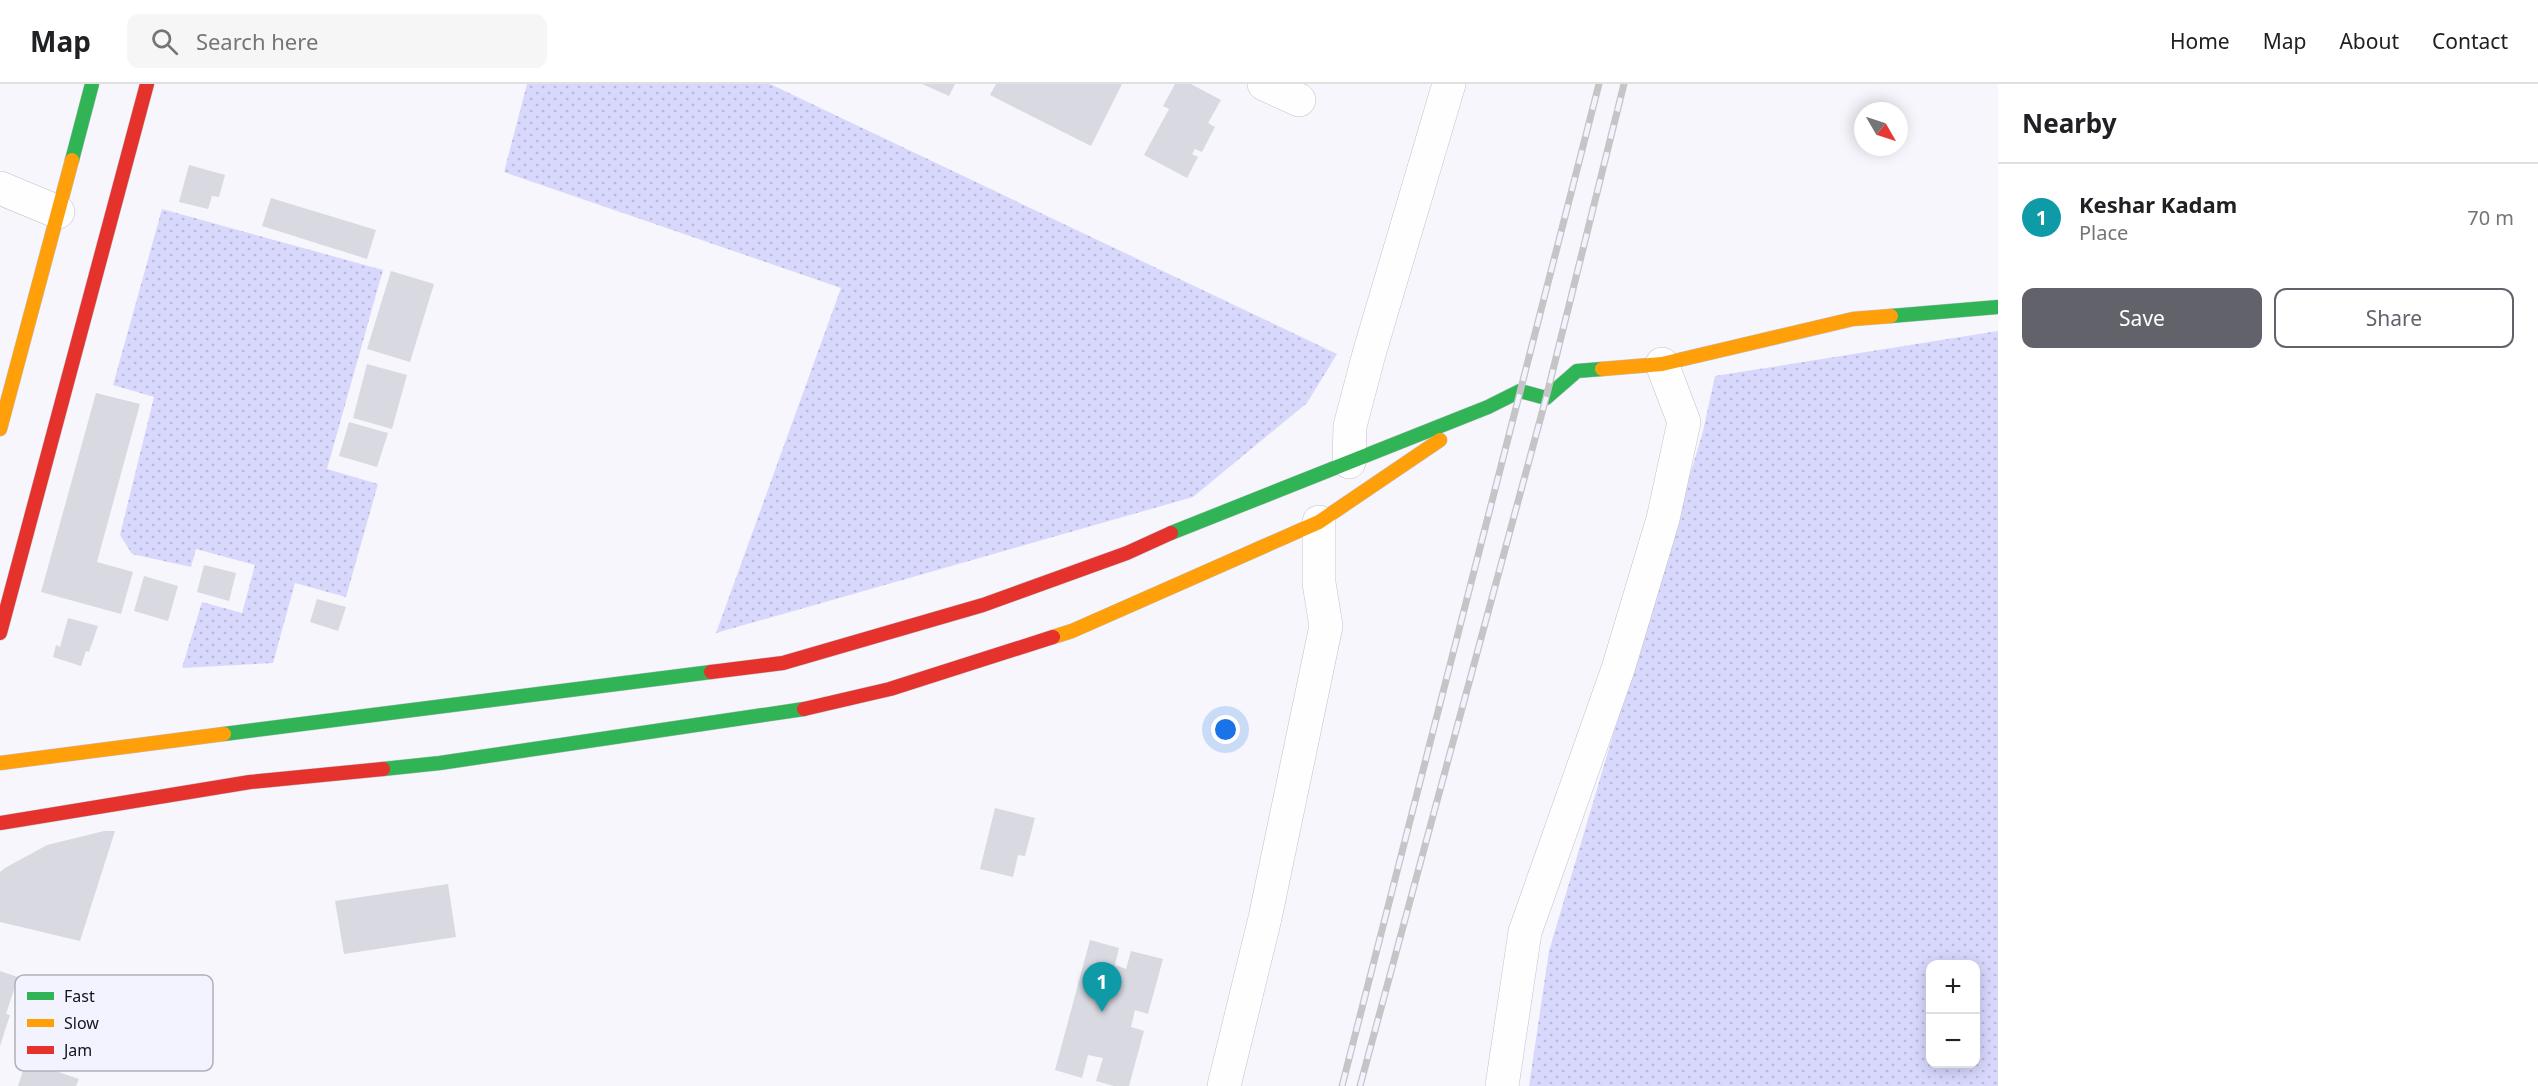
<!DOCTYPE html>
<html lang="en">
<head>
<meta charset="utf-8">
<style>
  body { margin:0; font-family:"Noto Sans",sans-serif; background:#f6f6f6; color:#202124 }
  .controls { position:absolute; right:18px; bottom:18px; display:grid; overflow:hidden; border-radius:12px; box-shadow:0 3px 15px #0003 }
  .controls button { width:54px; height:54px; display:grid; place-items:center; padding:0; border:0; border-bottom:2px solid #e0e0e0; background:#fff; color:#202124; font:30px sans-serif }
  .compass { position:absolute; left:1854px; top:18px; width:54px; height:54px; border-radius:50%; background:#fff; box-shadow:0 3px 15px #0003; rotate:129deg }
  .you { position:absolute; left:1226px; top:646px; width:21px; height:21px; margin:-15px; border:4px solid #fff; border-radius:50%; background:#1a73e8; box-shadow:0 0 0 9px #1a73e833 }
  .badge { display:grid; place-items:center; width:39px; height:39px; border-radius:50%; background:#62626b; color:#fff; font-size:20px; font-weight:700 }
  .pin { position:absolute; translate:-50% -50px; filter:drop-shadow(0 2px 3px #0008) }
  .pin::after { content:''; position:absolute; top:32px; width:21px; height:18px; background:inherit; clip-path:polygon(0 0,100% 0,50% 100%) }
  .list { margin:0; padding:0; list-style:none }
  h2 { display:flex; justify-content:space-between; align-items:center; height:78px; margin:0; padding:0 24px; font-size:26px }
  h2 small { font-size:20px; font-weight:400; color:#757577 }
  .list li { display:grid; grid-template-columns:39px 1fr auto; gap:18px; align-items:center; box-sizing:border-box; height:108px; padding:0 24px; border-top:2px solid #e0e0e0 }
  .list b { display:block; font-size:22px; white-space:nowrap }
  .list p { margin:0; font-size:20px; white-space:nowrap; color:#757577 }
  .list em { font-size:20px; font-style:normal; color:#757577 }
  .actions { display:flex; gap:12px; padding:18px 24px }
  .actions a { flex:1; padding:14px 0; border:2px solid #62626b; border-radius:12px; text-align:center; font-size:21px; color:#62626b }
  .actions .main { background:#62626b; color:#fff }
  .icon { flex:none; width:33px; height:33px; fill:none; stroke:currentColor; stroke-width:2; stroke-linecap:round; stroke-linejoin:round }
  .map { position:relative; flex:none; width:1998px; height:1002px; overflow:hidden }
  header { display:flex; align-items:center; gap:36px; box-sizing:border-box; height:84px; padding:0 30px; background:#fff; border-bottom:2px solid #e0e0e0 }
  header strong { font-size:28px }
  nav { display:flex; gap:33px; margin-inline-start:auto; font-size:21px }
  .search { width:420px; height:54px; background:#f6f6f6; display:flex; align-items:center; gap:15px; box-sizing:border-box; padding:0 21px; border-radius:12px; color:#757577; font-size:22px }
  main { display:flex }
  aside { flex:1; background:#fff }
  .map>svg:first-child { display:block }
  .grass { fill:url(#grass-dots); fill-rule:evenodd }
  .building { fill:#d9d9e2 }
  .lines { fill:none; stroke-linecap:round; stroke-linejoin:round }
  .street-casing { stroke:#c2c2ca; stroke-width:34 }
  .fast-casing { stroke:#c2c2ca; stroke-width:15 }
  .slow-casing { stroke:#c2c2ca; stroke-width:15 }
  .jam-casing { stroke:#c2c2ca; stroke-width:15 }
  .street { stroke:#fefeff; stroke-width:33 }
  .fast { stroke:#30b455; stroke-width:14 }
  .slow { stroke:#ff9f0a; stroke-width:14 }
  .jam { stroke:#e5322d; stroke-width:14 }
  .rail-casing { stroke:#c5c5c7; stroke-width:7 }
  .rail { stroke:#f3f3ff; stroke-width:4.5; stroke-dasharray:14; stroke-linecap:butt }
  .key { fill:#f3f3ff; stroke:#b0b0bb; stroke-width:1.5 }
  .key-label { font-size:16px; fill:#13131d }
</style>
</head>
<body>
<header>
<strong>Map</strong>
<div class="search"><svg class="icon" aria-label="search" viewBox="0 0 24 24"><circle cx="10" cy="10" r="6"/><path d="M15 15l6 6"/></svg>Search here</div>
<nav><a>Home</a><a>Map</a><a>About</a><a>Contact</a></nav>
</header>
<main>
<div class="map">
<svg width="1998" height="1002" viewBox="0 0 1998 1002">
  <defs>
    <pattern id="grass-dots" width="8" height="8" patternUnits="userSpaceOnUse" patternTransform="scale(1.5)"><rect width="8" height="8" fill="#d8d8fd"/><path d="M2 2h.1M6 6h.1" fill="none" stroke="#b8b8d8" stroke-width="1.8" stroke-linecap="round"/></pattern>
  </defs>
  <rect width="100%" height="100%" fill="#f6f6fc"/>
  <path class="grass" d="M527,0H770L1337,270L1307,319L1193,413L716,549L841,204L504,88Z
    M162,125L383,186L327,385L378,400L346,513L295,499L273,579L182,584L202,518L242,529L255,481L196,465L191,483L132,470L120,451L154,313L113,301Z
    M1998,247V1002H1529L1549,867L1703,347L1715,292ZM1930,880H1976V980H1930Z"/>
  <path class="building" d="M922,0H955L949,12Z
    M996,0H1122L1091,62L990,11Z
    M1175,0H1191L1221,16L1208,39L1215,43L1202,68L1195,65L1192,70L1198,73L1187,94L1144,71L1169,25L1163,22Z
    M189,81L225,91L219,113L212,112L208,125L179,118Z
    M271,114L376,146L367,175L262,142Z
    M391,187L434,200L410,278L367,265Z
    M367,280L407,291L392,345L353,334Z
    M96,309L140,320L97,478L133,488L121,530L41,508Z
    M349,338L388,349L377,383L339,372Z
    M204,481L236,489L229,517L197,508Z
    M144,492L178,502L168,537L134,527Z
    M317,515L346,523L338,547L310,538Z
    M68,534L98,542L89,568L86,567L81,582L53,573L56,561L60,563Z
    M995,724L1035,734L1025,772L1018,771L1013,793L980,785Z
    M104,747H115L80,857L0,838V788L5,784L47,761Z
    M448,800L456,853L344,870L335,817Z
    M1090,856L1119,864L1115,881L1126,885L1131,867L1163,875L1148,930L1135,926L1131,943L1144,947L1129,1002H1114L1096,997L1103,974L1088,971L1082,994L1055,986Z
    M0,887L18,893L6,930L10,931L0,962Z
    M26,977L79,995L76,1002H18Z"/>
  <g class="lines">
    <g class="street-casing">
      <path id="street" d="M1264,0L1299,16
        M0,104L58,128
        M1349,378L1350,342L1369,270L1449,0
        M1224,1002L1265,834L1326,542L1319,499V438
        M1502,1002L1525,848L1618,585L1663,435L1684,338L1662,280"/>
    </g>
    <g class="fast-casing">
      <path id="fast" d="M72,76L92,0
        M1891,232L1998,223
        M1171,449L1488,323L1520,307L1546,314L1577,287L1602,285
        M224,650L711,588
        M383,685L440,679L804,625"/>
    </g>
    <g class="slow-casing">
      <path id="slow" d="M1602,285L1662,280L1853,235L1891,232
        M0,345L72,76
        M1053,553L1072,547L1319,438L1440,356
        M0,679L224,650"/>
    </g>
    <g class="jam-casing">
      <path id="jam" d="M0,549L147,0
        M711,588L783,579L983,521L1127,469L1171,449
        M804,625L890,605L1053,553
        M0,739L250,698L383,685"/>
    </g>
    <use href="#street" class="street"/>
    <use href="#fast" class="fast"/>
    <use href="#slow" class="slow"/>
    <use href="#jam" class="jam"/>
    <g class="rail-casing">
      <path id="rail" d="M1342,1002L1599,0
        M1360,1002L1546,314L1624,0"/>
    </g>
    <use href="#rail" class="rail"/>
  </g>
  <rect x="15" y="891" width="198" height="96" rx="9" class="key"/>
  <rect x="27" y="908" width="27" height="8" fill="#30b455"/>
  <rect x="27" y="935" width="27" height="8" fill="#ff9f0a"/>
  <rect x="27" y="962" width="27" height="8" fill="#e5322d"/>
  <g class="key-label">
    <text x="64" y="918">Fast</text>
    <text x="64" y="945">Slow</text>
    <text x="64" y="972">Jam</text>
  </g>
</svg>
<div class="controls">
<button>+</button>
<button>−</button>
</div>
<svg class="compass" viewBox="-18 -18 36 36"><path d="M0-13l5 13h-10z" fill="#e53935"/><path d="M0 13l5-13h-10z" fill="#757577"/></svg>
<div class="you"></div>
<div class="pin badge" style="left:1102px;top:928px;background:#0f9aa8">1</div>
</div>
<aside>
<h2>Nearby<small></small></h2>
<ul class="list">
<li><span class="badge" style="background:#0f9aa8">1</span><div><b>Keshar Kadam</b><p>Place</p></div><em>70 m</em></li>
</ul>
<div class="actions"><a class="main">Save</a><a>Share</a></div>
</aside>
</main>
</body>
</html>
